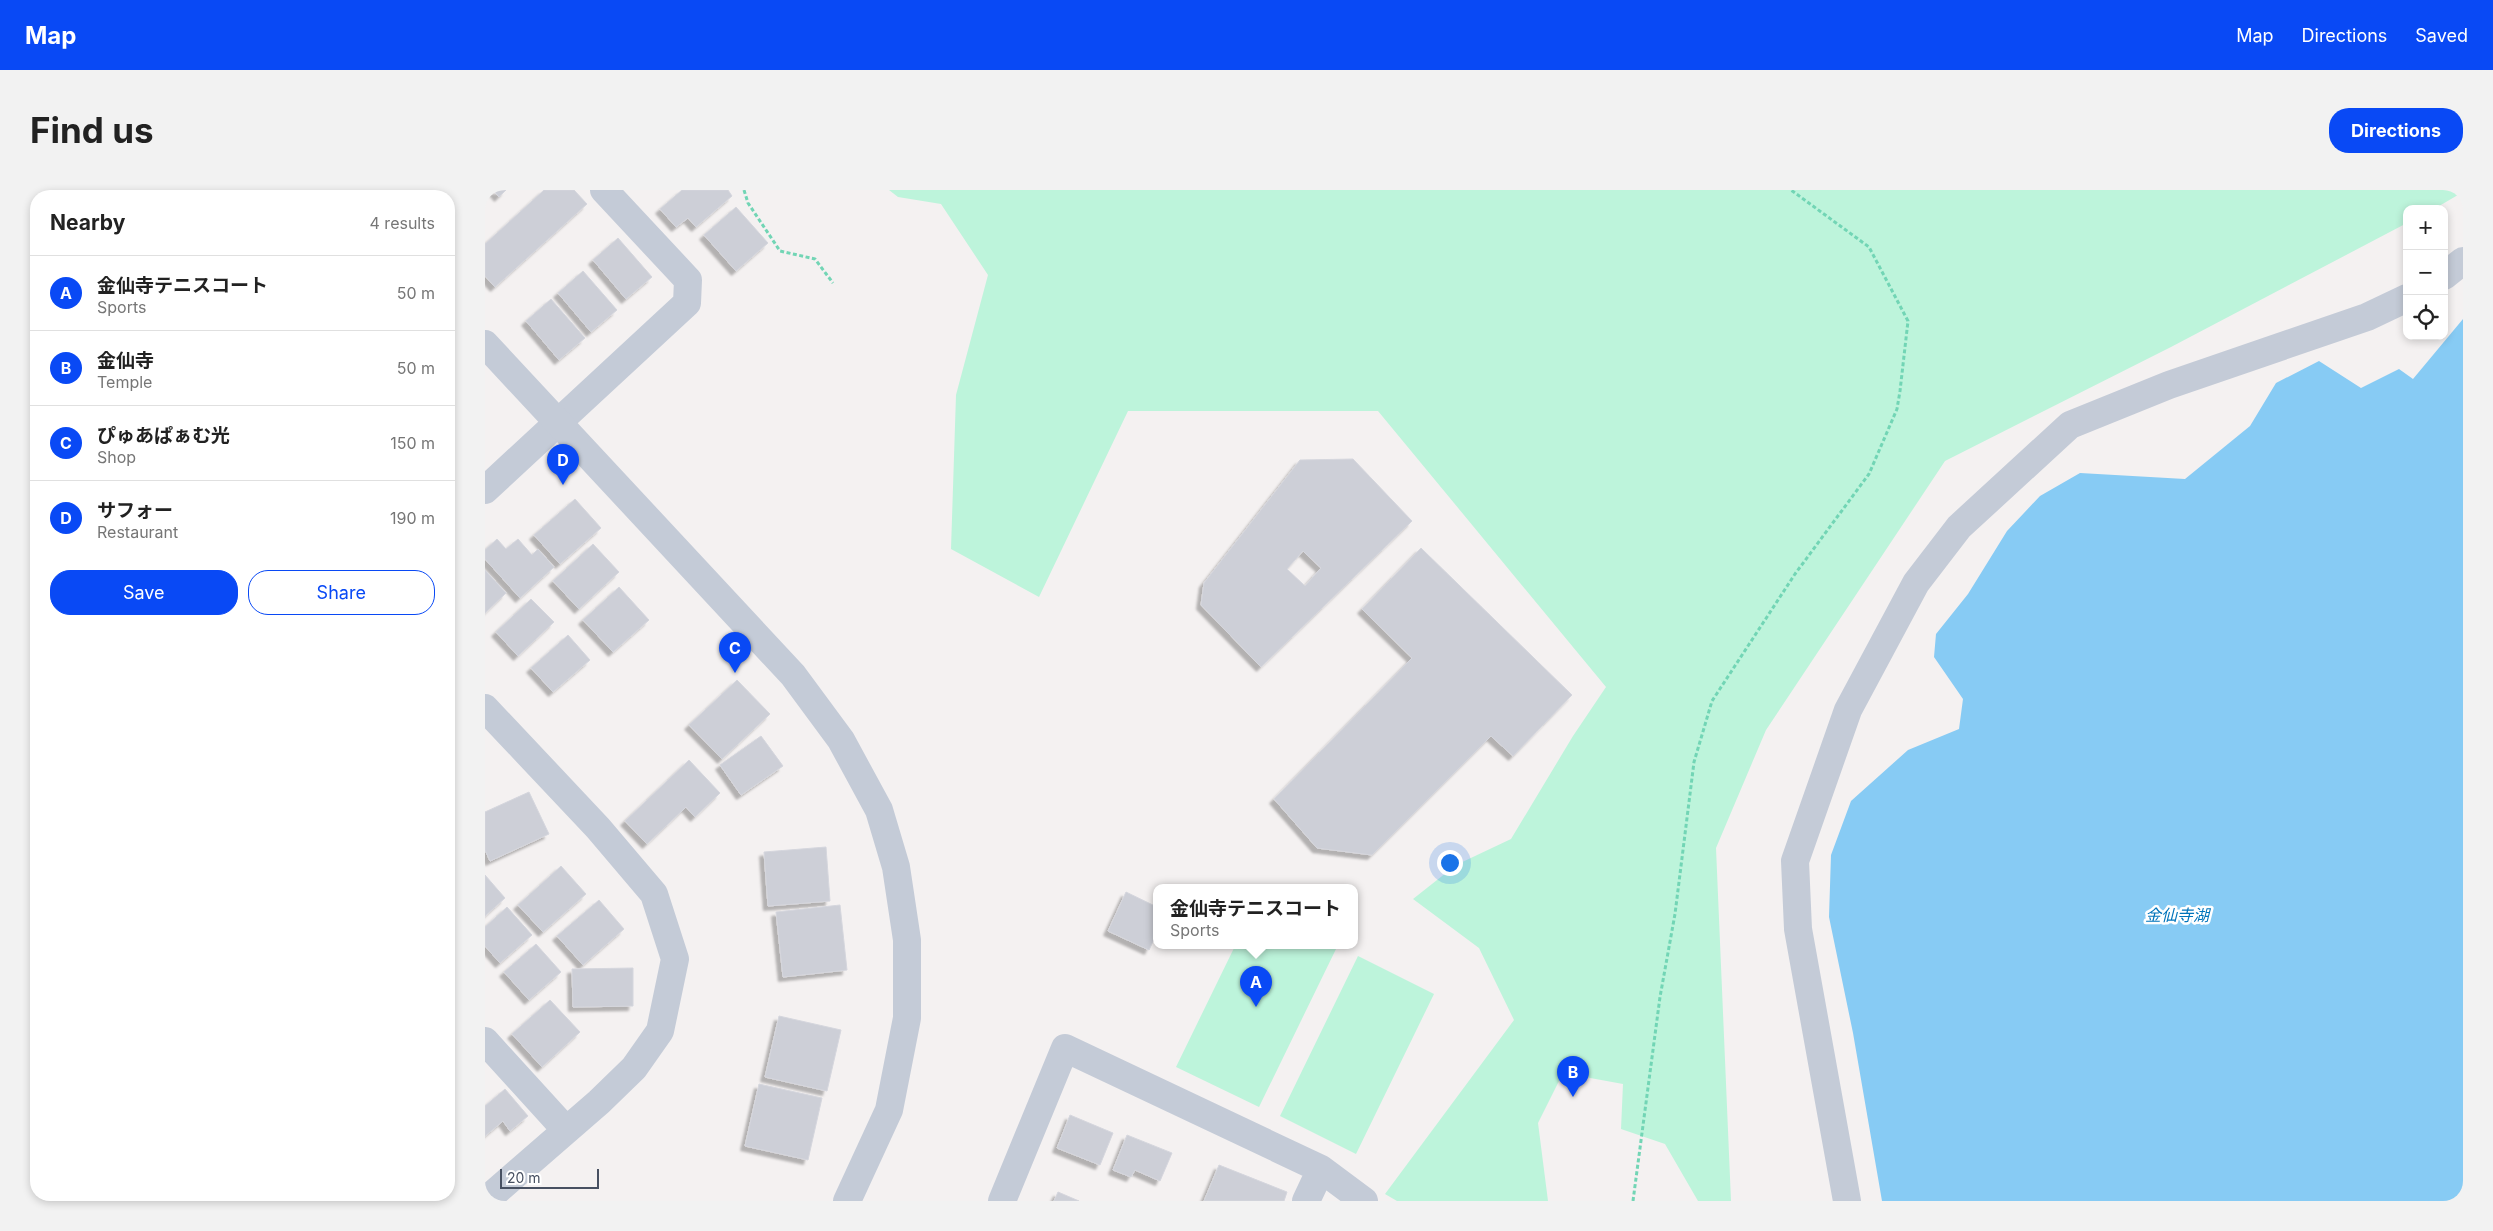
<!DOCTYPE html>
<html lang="en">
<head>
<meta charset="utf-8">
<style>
  body { margin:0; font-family:Inter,"Noto Sans JP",sans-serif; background:#f2f2f2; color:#222 }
  .controls { position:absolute; right:15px; top:15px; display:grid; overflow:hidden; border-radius:10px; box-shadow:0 2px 8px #0003 }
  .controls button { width:45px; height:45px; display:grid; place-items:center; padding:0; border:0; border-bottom:1px solid #e0e0e0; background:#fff; color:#222; font:25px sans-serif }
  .scale { position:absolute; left:15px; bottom:12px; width:99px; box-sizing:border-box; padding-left:5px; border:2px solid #475061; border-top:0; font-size:14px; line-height:18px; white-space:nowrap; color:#475061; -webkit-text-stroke:4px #fff; paint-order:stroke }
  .you { position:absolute; left:964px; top:672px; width:18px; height:18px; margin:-12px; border:4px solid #fff; border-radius:50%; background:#1a73e8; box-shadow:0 0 0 8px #1a73e833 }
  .badge { display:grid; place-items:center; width:32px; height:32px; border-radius:50%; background:#0949f5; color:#fff; font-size:16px; font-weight:700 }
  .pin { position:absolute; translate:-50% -41px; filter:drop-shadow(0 1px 2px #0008) }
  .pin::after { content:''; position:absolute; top:26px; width:18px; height:15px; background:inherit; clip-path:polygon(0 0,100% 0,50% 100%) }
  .popup { position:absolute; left:668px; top:694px; width:205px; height:65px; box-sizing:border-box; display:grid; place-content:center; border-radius:10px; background:#fff; filter:drop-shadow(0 1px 4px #0005); font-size:16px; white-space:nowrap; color:#767676 }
  .popup b { font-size:19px; color:#222 }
  .popup::after { content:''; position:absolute; left:50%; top:100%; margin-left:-10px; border:10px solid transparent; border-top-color:#fff }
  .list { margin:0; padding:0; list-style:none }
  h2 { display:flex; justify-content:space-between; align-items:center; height:65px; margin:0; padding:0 20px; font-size:21px }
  h2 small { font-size:16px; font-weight:400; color:#767676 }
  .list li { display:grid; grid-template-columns:32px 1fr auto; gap:15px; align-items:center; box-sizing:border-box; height:75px; padding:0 20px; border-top:1px solid #e0e0e0 }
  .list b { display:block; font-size:19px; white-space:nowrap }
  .list p { margin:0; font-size:16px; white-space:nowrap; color:#767676 }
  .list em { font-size:16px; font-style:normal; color:#767676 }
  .actions { display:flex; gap:10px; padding:15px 20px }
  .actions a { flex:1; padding:11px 0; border:1px solid #0949f5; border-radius:20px; text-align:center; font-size:18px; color:#0949f5 }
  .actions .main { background:#0949f5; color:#fff }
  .icon { flex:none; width:28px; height:28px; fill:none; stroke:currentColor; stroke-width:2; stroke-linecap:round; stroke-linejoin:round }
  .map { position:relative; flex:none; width:1978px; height:1011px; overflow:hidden; border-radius:20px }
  header { display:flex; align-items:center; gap:30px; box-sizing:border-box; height:70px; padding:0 25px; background:#0949f5; color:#fff }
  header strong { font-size:24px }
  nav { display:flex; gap:28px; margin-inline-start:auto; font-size:18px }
  .intro { display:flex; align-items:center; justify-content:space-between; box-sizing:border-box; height:120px; padding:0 30px }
  h1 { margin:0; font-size:35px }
  .button { padding:12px 22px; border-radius:20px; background:#0949f5; color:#fff; font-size:18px; font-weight:700 }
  main { display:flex; gap:30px; padding:0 30px }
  aside { flex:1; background:#fff; border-radius:20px; box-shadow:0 2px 8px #0003 }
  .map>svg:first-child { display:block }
  .green { fill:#bdf4db }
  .water { fill:#87cbf4 }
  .building { fill:#cdcfd7; stroke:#d5d6dd; fill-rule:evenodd; filter:url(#shadow) }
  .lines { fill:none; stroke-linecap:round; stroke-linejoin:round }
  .path { stroke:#72d5b5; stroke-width:3; stroke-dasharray:4 2.5; stroke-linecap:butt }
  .minor { stroke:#c4cbd7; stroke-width:28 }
  .tertiary { stroke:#c4cbd7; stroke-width:28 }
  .labels { text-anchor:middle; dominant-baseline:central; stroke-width:5; stroke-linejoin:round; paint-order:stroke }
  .water-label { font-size:16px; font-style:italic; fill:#0074bb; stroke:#fff }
</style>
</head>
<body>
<header>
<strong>Map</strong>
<nav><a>Map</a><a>Directions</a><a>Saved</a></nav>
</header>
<div class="intro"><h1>Find us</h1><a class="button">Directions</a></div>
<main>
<aside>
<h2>Nearby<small>4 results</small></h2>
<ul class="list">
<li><span class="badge">A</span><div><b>金仙寺テニスコート</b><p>Sports</p></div><em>50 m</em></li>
<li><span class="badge">B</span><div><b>金仙寺</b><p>Temple</p></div><em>50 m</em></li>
<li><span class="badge">C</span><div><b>ぴゅあぱぁむ光</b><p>Shop</p></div><em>150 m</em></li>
<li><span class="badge">D</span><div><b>サフォー</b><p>Restaurant</p></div><em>190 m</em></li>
</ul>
<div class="actions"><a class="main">Save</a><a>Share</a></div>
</aside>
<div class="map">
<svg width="1978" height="1011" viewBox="0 0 1978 1011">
  <defs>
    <filter id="shadow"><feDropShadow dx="-4.5" dy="4.5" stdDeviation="1" flood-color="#0004"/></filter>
  </defs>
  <rect width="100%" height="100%" fill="#f4f1f1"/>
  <path class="green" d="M404,0H1978V2L1949,19H1922V33L1686,157L1460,271L1281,540L1231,658L1246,1011H1213L1180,954L1136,939L1138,894L1078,883L1053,933L1063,1011H912L900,1004L1029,830L994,758L928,709L971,675L1026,649L1088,546L1121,497L893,221H643L554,407L466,359L471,205L503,85L456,14L413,7Z
    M750,756L852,757L774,917L691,877Z
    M873,766L949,804L871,964L795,926Z"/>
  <path class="water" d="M1978,129V1011H1397L1368,843L1344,727L1346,665L1366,611L1423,560L1474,539L1478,509L1449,467L1451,444L1483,404L1522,341L1555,306L1595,283L1700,289L1765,236L1791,193L1834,171L1876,198L1914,179L1928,189Z"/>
  <path class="building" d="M8,0H21L14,7Z
    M59,0H89L102,14L10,97L0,86V54Z
    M197,0H243L247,6L211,37L203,28L191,37L175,19Z
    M251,17L283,53L251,81L219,45Z
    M133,48L167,87L141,109L108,70Z
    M98,81L132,120L106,142L73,103Z
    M66,109L100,148L74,170L41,131Z
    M868,269L927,331L776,477L716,415L719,393L815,270ZM818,361L836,378L820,396L802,379Z
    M90,309L116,338L75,374L49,345Z
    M12,349L21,359L33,349L47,365L53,359L69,377L35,408L0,369V360Z
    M108,354L134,382L94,419L68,391Z
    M936,358L1087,505L1028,566L1006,546L887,665L832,658L789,609L927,468L877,419Z
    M0,380L21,403L0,423Z
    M134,397L164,430L128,462L98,430Z
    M46,409L69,432L33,466L11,442Z
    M83,445L105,470L68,502L46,478Z
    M252,490L285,524L237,569L204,535Z
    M276,546L298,576L256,605L235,575Z
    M204,570L235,603L210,627L201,617L162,654L140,631Z
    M44,602L64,644L5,671L0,660V622Z
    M341,657L345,711L283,716L279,662Z
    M76,676L101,704L58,742L33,715Z
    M0,685L20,708L0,726Z
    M641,702L672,717V743L664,760L623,741Z
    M114,710L139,739L98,775L72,746Z
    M355,715L362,780L298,787L291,722Z
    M22,717L47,745L15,773L0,756V737Z
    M51,754L76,782L44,810L19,782Z
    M148,778V816L88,817L87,779Z
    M65,810L95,842L57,877L27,844Z
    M294,826L356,840L342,901L280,887Z
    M274,894L337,908L323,970L260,956Z
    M20,899L43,926L25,941L18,931L0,946V916Z
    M585,925L628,943L615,975L572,958Z
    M642,945L687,963L675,991L650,980L646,987L628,980Z
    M734,975L802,1002L799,1011H719Z
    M573,1002L594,1011H569Z"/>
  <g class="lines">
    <path class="path" d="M259,0L263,13L295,61L330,69L348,93
      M1148,1011L1175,807L1190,724L1209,572L1227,511L1310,384L1384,284L1412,219L1415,201L1423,131L1384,57L1306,0"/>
    <path class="minor" d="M1959,86L1978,71
      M0,300L202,113L203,90L119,0
      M0,518L113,638L169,704L190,769L175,841L149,878L114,912L0,1011
      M0,851L81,940
      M836,979L879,1011
      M517,1011L580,858L836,979L821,1011
      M1362,1011L1313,739L1310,671L1363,520L1431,393L1474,337L1585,235L1684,195L1882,127L1922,108"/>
    <path class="tertiary" d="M0,154L308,485L356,550L394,620L411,677L422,750V828L404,920L362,1011"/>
  </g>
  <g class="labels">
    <g class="water-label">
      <text x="1692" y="725">金仙寺湖</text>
    </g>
  </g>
</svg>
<div class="controls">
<button>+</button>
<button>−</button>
<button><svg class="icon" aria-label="locate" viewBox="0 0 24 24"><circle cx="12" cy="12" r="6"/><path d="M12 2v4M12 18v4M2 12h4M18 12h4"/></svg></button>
</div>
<div class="scale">20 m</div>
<div class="you"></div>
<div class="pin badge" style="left:771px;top:817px">A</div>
<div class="popup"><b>金仙寺テニスコート</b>Sports</div>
<div class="pin badge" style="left:1088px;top:907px">B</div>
<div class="pin badge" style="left:250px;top:483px">C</div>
<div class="pin badge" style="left:78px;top:295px">D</div>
</div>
</main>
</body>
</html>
